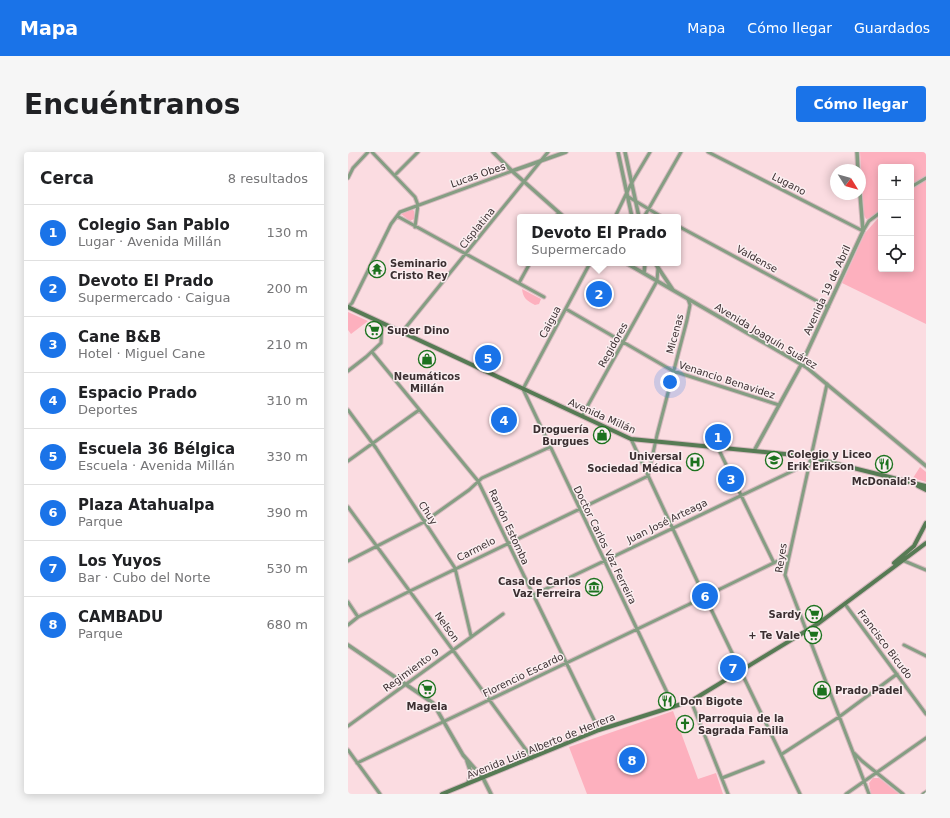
<!DOCTYPE html>
<html lang="es">
<head>
<meta charset="utf-8">
<style>
  body { margin:0; font-family:"DejaVu Sans",sans-serif; background:#f6f6f6; color:#202124 }
  .controls { position:absolute; right:12px; top:12px; display:grid; overflow:hidden; border-radius:4px; box-shadow:0 2px 10px #0003 }
  .controls button { width:36px; height:36px; display:grid; place-items:center; padding:0; border:0; border-bottom:1px solid #e0e0e0; background:#fff; color:#202124; font:20px sans-serif }
  .compass { position:absolute; left:482px; top:12px; width:36px; height:36px; border-radius:50%; background:#fff; box-shadow:0 2px 10px #0003; rotate:127deg }
  .you { position:absolute; left:322px; top:230px; width:14px; height:14px; margin:-10px; border:3px solid #fff; border-radius:50%; background:#1a73e8; box-shadow:0 0 0 6px #1a73e833 }
  .badge { display:grid; place-items:center; width:26px; height:26px; border-radius:50%; background:#1a73e8; color:#fff; font-size:13px; font-weight:700 }
  .pin { position:absolute; translate:-50% -50%; border:2px solid #fff; box-shadow:0 1px 4px #0006 }
  .popup { position:absolute; left:169px; top:62px; width:164px; height:52px; box-sizing:border-box; display:grid; place-content:center; border-radius:4px; background:#fff; filter:drop-shadow(0 1px 3px #0005); font-size:13px; white-space:nowrap; color:#757577 }
  .popup b { font-size:15px; color:#202124 }
  .popup::after { content:''; position:absolute; left:50%; top:100%; margin-left:-8px; border:8px solid transparent; border-top-color:#fff }
  .list { margin:0; padding:0; list-style:none }
  h2 { display:flex; justify-content:space-between; align-items:center; height:52px; margin:0; padding:0 16px; font-size:17px }
  h2 small { font-size:13px; font-weight:400; color:#757577 }
  .list li { display:grid; grid-template-columns:26px 1fr auto; gap:12px; align-items:center; box-sizing:border-box; height:56px; padding:0 16px; border-top:1px solid #e0e0e0 }
  .list b { display:block; font-size:15px; white-space:nowrap }
  .list p { margin:0; font-size:13px; white-space:nowrap; color:#757577 }
  .list em { font-size:13px; font-style:normal; color:#757577 }
  .icon { flex:none; width:22px; height:22px; fill:none; stroke:currentColor; stroke-width:2; stroke-linecap:round; stroke-linejoin:round }
  .map { position:relative; flex:none; width:578px; height:642px; overflow:hidden; border-radius:4px }
  header { display:flex; align-items:center; gap:24px; box-sizing:border-box; height:56px; padding:0 20px; background:#1a73e8; color:#fff }
  header strong { font-size:19px }
  nav { display:flex; gap:22px; margin-inline-start:auto; font-size:14px }
  .intro { display:flex; align-items:center; justify-content:space-between; box-sizing:border-box; height:96px; padding:0 24px }
  h1 { margin:0; font-size:28px }
  .button { padding:10px 18px; border-radius:4px; background:#1a73e8; color:#fff; font-size:14px; font-weight:700 }
  main { display:flex; gap:24px; padding:0 24px }
  aside { flex:1; background:#fff; border-radius:4px; box-shadow:0 2px 10px #0003 }
  .map>svg:first-child { display:block }
  .green { fill:#fdb0be }
  .lines { fill:none; stroke-linecap:round; stroke-linejoin:round }
  .minor-casing { stroke:#d5b9be; stroke-width:5 }
  .tertiary-casing { stroke:#d5b9be; stroke-width:5.5 }
  .secondary-casing { stroke:#d5b9be; stroke-width:6 }
  .minor { stroke:#859e83; stroke-width:3 }
  .tertiary { stroke:#859e83; stroke-width:3.5 }
  .secondary { stroke:#567b54; stroke-width:4 }
  .labels { text-anchor:middle; dominant-baseline:central; stroke-width:3; stroke-linejoin:round; paint-order:stroke }
  .street-label { font-size:10px; fill:#3b2f31; stroke:#fbeef0 }
  .poi-label { font-size:10px; font-weight:bold; fill:#3b2f31; stroke:#fbeef0; text-anchor:start }
</style>
</head>
<body>
<header>
<strong>Mapa</strong>
<nav><a>Mapa</a><a>Cómo llegar</a><a>Guardados</a></nav>
</header>
<div class="intro"><h1>Encuéntranos</h1><a class="button">Cómo llegar</a></div>
<main>
<aside>
<h2>Cerca<small>8 resultados</small></h2>
<ul class="list">
<li><span class="badge">1</span><div><b>Colegio San Pablo</b><p>Lugar · Avenida Millán</p></div><em>130 m</em></li>
<li><span class="badge">2</span><div><b>Devoto El Prado</b><p>Supermercado · Caigua</p></div><em>200 m</em></li>
<li><span class="badge">3</span><div><b>Cane B&amp;B</b><p>Hotel · Miguel Cane</p></div><em>210 m</em></li>
<li><span class="badge">4</span><div><b>Espacio Prado</b><p>Deportes</p></div><em>310 m</em></li>
<li><span class="badge">5</span><div><b>Escuela 36 Bélgica</b><p>Escuela · Avenida Millán</p></div><em>330 m</em></li>
<li><span class="badge">6</span><div><b>Plaza Atahualpa</b><p>Parque</p></div><em>390 m</em></li>
<li><span class="badge">7</span><div><b>Los Yuyos</b><p>Bar · Cubo del Norte</p></div><em>530 m</em></li>
<li><span class="badge">8</span><div><b>CAMBADU</b><p>Parque</p></div><em>680 m</em></li>
</ul>
</aside>
<div class="map">
<svg width="578" height="642" viewBox="0 0 578 642">
  <rect width="100%" height="100%" fill="#fbdce1"/>
  <path class="green" d="M512,0H578V24L563,33V15H533V58L523,66L518,67L516,63Z
    M578,28V172L494,131L517,81L533,63V117H563V38Z
    M64,57L66,59V67L62,69L53,62Z
    M174,137L193,147L191,152L187,153C179,149 175,146 174,137Z
    M0,160L20,169L3,182L0,178Z
    M572,315L578,320V330L565,326Z
    M349 444a8 8 0 1 1 16 0a8 8 0 1 1-16 0Z
    M325,559L350,627L368,621L375,642H239L221,595Z
    M525,626H531L551,642H523L521,631Z"/>
  <g class="lines">
    <g class="minor-casing">
      <path id="minor" d="M24,0L67,45L70,53L67,75
        M360,0L515,79L521,69L533,60
        M47,23L70,0
        M0,26L5,16L20,0
        M563,35L578,26
        M279,44L314,65
        M49,64L196,145
        M207,65L211,61
        M267,65L283,32L302,0
        M296,65L333,0
        M330,74L480,155
        M242,111L175,237L326,555
        M171,131L182,111
        M0,155L4,151L43,72L52,60L164,19
        M218,157L325,219L431,253
        M54,180L200,0
        M24,200L130,329L251,578
        M0,219L18,205L33,191L34,171
        M479,232L437,423L521,642
        M0,258L28,296L107,416L123,484
        M234,264L309,129L310,116
        M283,287L352,435
        M370,296L426,411
        M0,309L71,258
        M300,324L309,283L339,168L342,153L340,147
        M0,355L184,606
        M554,408L578,418
        M0,409L76,370L121,338L134,326L202,295
        M347 444a10 10 0 1 1 20 0a10 10 0 1 1-20 0Z
        M366,440L440,404
        M185,443L455,314H461
        M0,450L10,465
        M497,452L578,562
        M361,453L452,642
        M0,473L10,465L62,439L300,324
        M556,493L578,504
        M343,549L380,642
        M0,574L155,462
        M0,598L32,642
        M506,601L514,609L555,642
        M434,602L491,565L549,522
        M9,611L348,449
        M374,626L415,610
        M498,642L578,586
        M575,642L578,640"/>
    </g>
    <g class="tertiary-casing">
      <path id="tertiary" d="M145,0L164,19L216,65
        M270,0L284,65
        M277,0L291,65
        M509,0L510,18
        M164,19L218,0
        M278,111L458,215L578,314
        M307,111L325,138
        M296,121L297,111
        M406,299L453,213L515,79L512,42
        M0,493L85,551L115,603L135,626L143,642
        M119,609L123,621L120,631"/>
    </g>
    <g class="secondary-casing">
      <path id="secondary" d="M0,155L283,287L457,304L578,334
        M570,334L578,338
        M546,411L566,394L578,371
        M94,642L251,578L343,549L471,471L578,391"/>
    </g>
    <use href="#minor" class="minor"/>
    <use href="#tertiary" class="tertiary"/>
    <use href="#secondary" class="secondary"/>
  </g>
  <defs>
    <g id="temple-ring" transform="scale(0.9)"><circle r="9.5" fill="#fbeef0" stroke="#1c721e" stroke-width="1.5"/><path d="M0-6L5-2H3V0L6.5 2.5H4V6H1.5V3h-3V6H-4V2.5H-6.5L-3 0V-2H-5Z" fill="#1c721e"/></g>
    <g id="supermarket-ring" transform="scale(0.9)"><circle r="9.5" fill="#fbeef0" stroke="#1c721e" stroke-width="1.5"/><path d="M-6-5.5h2.5l.6 2H6L4.5 2H-2.5L-4.4-4H-6ZM-1.5 3.2a1.3 1.3 0 1 0 .1 0ZM3 3.2a1.3 1.3 0 1 0 .1 0Z" fill="#1c721e"/></g>
    <g id="shop-ring" transform="scale(0.9)"><circle r="9.5" fill="#fbeef0" stroke="#1c721e" stroke-width="1.5"/><path d="M-5-2.5h2.3a2.7 3.5 0 0 1 5.4 0H5L5.5 6h-11ZM-1.5-2.5h3a1.5 2.3 0 0 0-3 0Z" fill="#1c721e"/></g>
    <g id="school-ring" transform="scale(0.9)"><circle r="9.5" fill="#fbeef0" stroke="#1c721e" stroke-width="1.5"/><path d="M0-5L7-2L0 1L-7-2ZM-4 1L0 2.5L4 1V4Q0 6-4 4Z" fill="#1c721e"/></g>
    <g id="hospital-ring" transform="scale(0.9)"><circle r="9.5" fill="#fbeef0" stroke="#1c721e" stroke-width="1.5"/><path d="M-5-5h3v3.5h4V-5h3V5h-3V1.5h-4V5h-3Z" fill="#1c721e"/></g>
    <g id="restaurant-ring" transform="scale(0.9)"><circle r="9.5" fill="#fbeef0" stroke="#1c721e" stroke-width="1.5"/><path d="M-5-6h1v4h1v-4h1v4h1v-4h1v5L-1.5 .5V6h-2V.5L-5-1ZM5-6V6H3V1.5H1.5Q1.5-4 5-6Z" fill="#1c721e"/></g>
    <g id="museum-ring" transform="scale(0.9)"><circle r="9.5" fill="#fbeef0" stroke="#1c721e" stroke-width="1.5"/><path d="M0-6L6-3V-2H-6V-3ZM-5-1h2V3h-2ZM-1-1h2V3h-2ZM3-1h2V3H3ZM-6 4H6V6H-6Z" fill="#1c721e"/></g>
    <g id="church-ring" transform="scale(0.9)"><circle r="9.5" fill="#fbeef0" stroke="#1c721e" stroke-width="1.5"/><path d="M-1.2-6h2.4v3.5h3.3v2.4h-3.3V6h-2.4V-.1h-3.3v-2.4h3.3Z" fill="#1c721e"/></g>
  </defs>
  <g fill-rule="evenodd">
    <use href="#temple-ring" x="29" y="117"/>
    <use href="#supermarket-ring" x="26" y="178"/>
    <use href="#shop-ring" x="79" y="207"/>
    <use href="#shop-ring" x="254" y="283"/>
    <use href="#school-ring" x="426" y="308"/>
    <use href="#hospital-ring" x="347" y="310"/>
    <use href="#restaurant-ring" x="536" y="312"/>
    <use href="#museum-ring" x="246" y="435"/>
    <use href="#supermarket-ring" x="466" y="462"/>
    <use href="#supermarket-ring" x="465" y="483"/>
    <use href="#supermarket-ring" x="79" y="537"/>
    <use href="#shop-ring" x="474" y="538"/>
    <use href="#restaurant-ring" x="319" y="549"/>
    <use href="#church-ring" x="337" y="572"/>
  </g>
  <g class="labels">
    <g class="street-label">
      <text transform="translate(130 23) rotate(-19)">Lucas Obes</text>
      <text transform="translate(441 32) rotate(27)">Lugano</text>
      <text transform="translate(129 76) rotate(-51)">Cisplatina</text>
      <text transform="translate(409 107) rotate(29)">Valdense</text>
      <text transform="translate(479 138) rotate(-65)">Avenida 19 de Abril</text>
      <text transform="translate(202 170) rotate(-62)">Caigua</text>
      <text transform="translate(327 182) rotate(-75)">Micenas</text>
      <text transform="translate(418 184) rotate(31)">Avenida Joaquín Suárez</text>
      <text transform="translate(265 193) rotate(-61)">Regidores</text>
      <text transform="translate(379 228) rotate(18)">Venancio Benavidez</text>
      <text transform="translate(254 264) rotate(24)">Avenida Millán</text>
      <text transform="translate(80 361) rotate(57)">Chuy</text>
      <text transform="translate(319 369) rotate(-26)">Juan José Arteaga</text>
      <text transform="translate(161 375) rotate(65)">Ramón Estomba</text>
      <text transform="translate(257 393) rotate(64)">Doctor Carlos Vaz Ferreira</text>
      <text transform="translate(128 397) rotate(-27)">Carmelo</text>
      <text transform="translate(433 406) rotate(-81)">Reyes</text>
      <text transform="translate(99 475) rotate(54)">Nelson</text>
      <text transform="translate(537 492) rotate(53)">Francisco Bicudo</text>
      <text transform="translate(63 518) rotate(-36)">Regimiento 9</text>
      <text transform="translate(175 523) rotate(-26)">Florencio Escardo</text>
      <text transform="translate(193 594) rotate(-22)">Avenida Luis Alberto de Herrera</text>
    </g>
    <g class="poi-label">
      <text x="42" y="111">Seminario<tspan x="42" dy="12">Cristo Rey</tspan></text>
      <text x="39" y="178">Super Dino</text>
      <text x="79" y="224" text-anchor="middle">Neumáticos<tspan x="79" dy="12">Millán</tspan></text>
      <text x="241" y="277" text-anchor="end">Droguería<tspan x="241" dy="12">Burgues</tspan></text>
      <text x="439" y="302">Colegio y Liceo<tspan x="439" dy="12">Erik Erikson</tspan></text>
      <text x="334" y="304" text-anchor="end">Universal<tspan x="334" dy="12">Sociedad Médica</tspan></text>
      <text x="536" y="329" text-anchor="middle">McDonald's</text>
      <text x="233" y="429" text-anchor="end">Casa de Carlos<tspan x="233" dy="12">Vaz Ferreira</tspan></text>
      <text x="453" y="462" text-anchor="end">Sardy</text>
      <text x="452" y="483" text-anchor="end">+ Te Vale</text>
      <text x="487" y="538">Prado Padel</text>
      <text x="332" y="549">Don Bigote</text>
      <text x="79" y="554" text-anchor="middle">Magela</text>
      <text x="350" y="566">Parroquia de la<tspan x="350" dy="12">Sagrada Familia</tspan></text>
    </g>
  </g>
</svg>
<div class="controls">
<button>+</button>
<button>−</button>
<button><svg class="icon" aria-label="locate" viewBox="0 0 24 24"><circle cx="12" cy="12" r="6"/><path d="M12 2v4M12 18v4M2 12h4M18 12h4"/></svg></button>
</div>
<svg class="compass" viewBox="-18 -18 36 36"><path d="M0-13l5 13h-10z" fill="#e53935"/><path d="M0 13l5-13h-10z" fill="#757577"/></svg>
<div class="you"></div>
<div class="pin badge" style="left:370px;top:285px">1</div>
<div class="pin badge" style="left:251px;top:142px">2</div>
<div class="popup"><b>Devoto El Prado</b>Supermercado</div>
<div class="pin badge" style="left:383px;top:327px">3</div>
<div class="pin badge" style="left:156px;top:268px">4</div>
<div class="pin badge" style="left:140px;top:206px">5</div>
<div class="pin badge" style="left:357px;top:444px">6</div>
<div class="pin badge" style="left:385px;top:516px">7</div>
<div class="pin badge" style="left:284px;top:608px">8</div>
</div>
</main>
</body>
</html>
